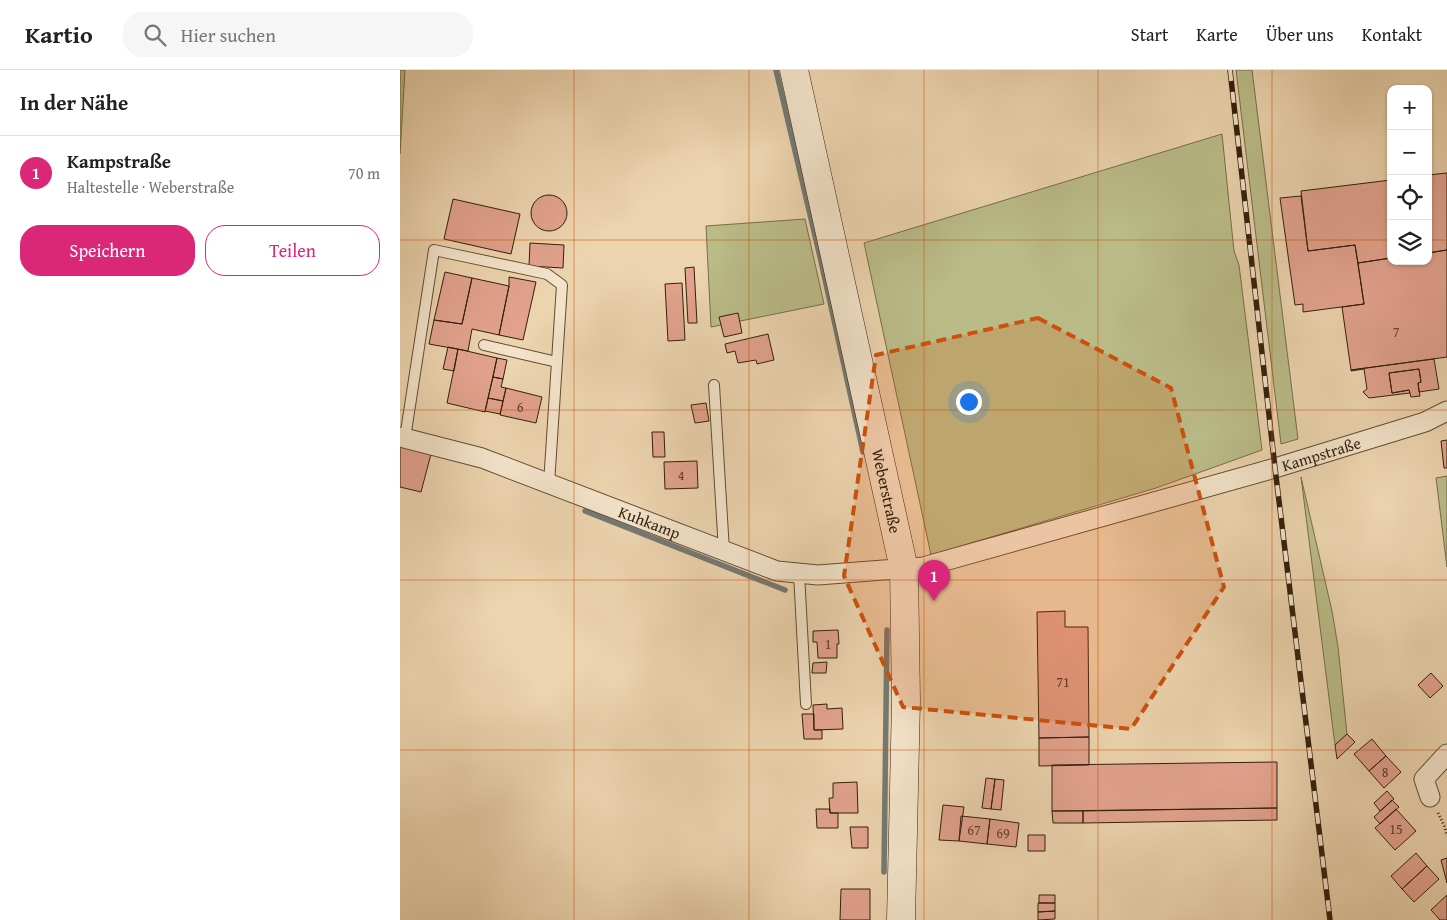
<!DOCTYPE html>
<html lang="de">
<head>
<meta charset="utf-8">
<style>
  body { margin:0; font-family:"Gentium Book Plus",serif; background:#f6f6f6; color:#222 }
  .controls { position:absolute; right:15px; top:15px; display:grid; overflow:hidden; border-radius:10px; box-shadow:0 1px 4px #0004 }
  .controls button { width:45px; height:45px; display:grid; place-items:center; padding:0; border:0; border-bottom:1px solid #e0e0e0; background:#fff; color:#222; font:25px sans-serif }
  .you { position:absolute; left:568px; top:331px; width:18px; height:18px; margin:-12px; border:4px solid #fff; border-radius:50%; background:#1a73e8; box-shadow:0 0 0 8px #1a73e833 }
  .badge { display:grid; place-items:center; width:32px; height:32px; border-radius:50%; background:#db2777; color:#fff; font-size:16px; font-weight:700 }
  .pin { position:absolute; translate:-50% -41px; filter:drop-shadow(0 1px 2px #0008) }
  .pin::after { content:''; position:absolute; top:26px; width:18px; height:15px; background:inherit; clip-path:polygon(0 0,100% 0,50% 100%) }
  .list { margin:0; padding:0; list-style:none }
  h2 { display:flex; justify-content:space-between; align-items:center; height:65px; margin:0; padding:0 20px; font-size:21px }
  h2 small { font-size:16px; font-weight:400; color:#767676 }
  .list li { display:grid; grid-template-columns:32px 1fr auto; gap:15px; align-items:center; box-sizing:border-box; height:75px; padding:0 20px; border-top:1px solid #e0e0e0 }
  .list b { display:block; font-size:19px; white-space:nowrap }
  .list p { margin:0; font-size:16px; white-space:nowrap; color:#767676 }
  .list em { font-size:16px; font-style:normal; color:#767676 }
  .actions { display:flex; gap:10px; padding:15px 20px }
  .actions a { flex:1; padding:11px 0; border:1px solid #db2777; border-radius:20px; text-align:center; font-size:18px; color:#db2777 }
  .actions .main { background:#db2777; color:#fff }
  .icon { flex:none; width:28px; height:28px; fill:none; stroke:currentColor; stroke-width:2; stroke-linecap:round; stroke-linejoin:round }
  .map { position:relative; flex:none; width:1047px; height:850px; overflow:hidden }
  header { display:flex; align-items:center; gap:30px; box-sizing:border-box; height:70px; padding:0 25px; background:#fff; border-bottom:1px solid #e0e0e0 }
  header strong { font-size:24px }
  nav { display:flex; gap:28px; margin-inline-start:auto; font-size:18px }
  .search { width:350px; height:45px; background:#f6f6f6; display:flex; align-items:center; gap:12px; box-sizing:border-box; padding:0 18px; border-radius:20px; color:#767676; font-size:19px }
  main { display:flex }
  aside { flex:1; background:#fff }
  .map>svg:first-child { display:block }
  .green { fill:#babc88; stroke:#766e4a }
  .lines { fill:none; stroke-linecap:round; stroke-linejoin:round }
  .stream { stroke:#747972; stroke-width:5.5 }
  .building { fill:#e2a28d; stroke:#331f0c }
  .service-casing { stroke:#614c34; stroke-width:12 }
  .minor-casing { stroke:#614c34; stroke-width:21 }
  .secondary-casing { stroke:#331f0c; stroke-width:29 }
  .path { stroke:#331f0c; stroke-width:3; stroke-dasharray:1 2.5; stroke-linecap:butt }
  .service { stroke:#f3e3ca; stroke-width:10 }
  .minor { stroke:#f3e3ca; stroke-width:19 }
  .secondary { stroke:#f3e3ca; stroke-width:28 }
  .rail-casing { stroke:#331f0c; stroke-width:5.5 }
  .rail { stroke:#f3e3ca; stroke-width:4; stroke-dasharray:11; stroke-linecap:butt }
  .marked { fill:#cd500c; fill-opacity:0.2; stroke:#cd500c; stroke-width:4; stroke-dasharray:10 6; stroke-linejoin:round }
  .grid { fill:none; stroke:#cd500c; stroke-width:1; stroke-opacity:0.55 }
  .labels { text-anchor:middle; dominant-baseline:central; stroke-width:4.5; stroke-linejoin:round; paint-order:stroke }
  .number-label { font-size:14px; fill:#5f402c }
  .street-label { font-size:16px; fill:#331f0c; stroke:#f3e3ca }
</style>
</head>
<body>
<header>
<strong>Kartio</strong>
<div class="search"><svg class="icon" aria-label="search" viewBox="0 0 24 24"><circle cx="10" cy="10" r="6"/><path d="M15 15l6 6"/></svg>Hier suchen</div>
<nav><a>Start</a><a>Karte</a><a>Über uns</a><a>Kontakt</a></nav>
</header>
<main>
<aside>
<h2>In der Nähe<small></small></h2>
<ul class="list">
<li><span class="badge">1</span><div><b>Kampstraße</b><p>Haltestelle · Weberstraße</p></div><em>70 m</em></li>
</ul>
<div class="actions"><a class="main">Speichern</a><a>Teilen</a></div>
</aside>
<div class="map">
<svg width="1047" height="850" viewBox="0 0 1047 850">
  <rect width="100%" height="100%" fill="#ecd4ae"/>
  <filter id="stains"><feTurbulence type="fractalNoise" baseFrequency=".004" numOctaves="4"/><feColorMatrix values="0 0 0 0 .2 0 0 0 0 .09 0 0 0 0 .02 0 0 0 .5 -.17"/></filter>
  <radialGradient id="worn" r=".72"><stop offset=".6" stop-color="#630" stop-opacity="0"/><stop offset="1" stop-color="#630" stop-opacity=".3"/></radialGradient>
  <path class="green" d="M0,0H5L0,84Z
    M836,0H852L898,369L881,374Z
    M822,64L834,181L839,195L862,380L756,418L531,485L464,173Z
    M405,149L424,234L311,257L306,156Z
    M1047,406V497L1036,408Z
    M901,407L932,541L938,577L947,664L935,675Z"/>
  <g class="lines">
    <path class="stream" d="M376,0L421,191L463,382
      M185,441L385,520
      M484,802L487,560"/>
  </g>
  <path class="building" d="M1047,103V180L1028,183V105Z
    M991,110V188L958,193L955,175L908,181L901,121Z
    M131 143a18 18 0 1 1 36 0a18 18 0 1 1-36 0Z
    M901,126L908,181L955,175L964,234L903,242V234L895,235L880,128Z
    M53,129L120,144L111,184L44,169Z
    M130,173L164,175L163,198L129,196Z
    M1047,180V287L951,300L942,237L964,234L958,193L991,188V191H1028V183Z
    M294,197L297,253H288L285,198Z
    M45,202L72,208L62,254L34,250Z
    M109,207L136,212L123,270L99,265L109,216Z
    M72,208L109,216L99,265L72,259L68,281L29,274L34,250L62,254Z
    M282,213L285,270L268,271L265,214Z
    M338,243L342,263L324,267L319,247Z
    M368,264L374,290L357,294L356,290L338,293L335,281L327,283L325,274Z
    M48,277L58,279L54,301L43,299Z
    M58,279L97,288L85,342L47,333Z
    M97,288L107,290L103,309L93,307Z
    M1034,289L1039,319L1019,322L1018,313L1021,312L1019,299L989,303L992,323L1009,320L1010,323L969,328L963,322L967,319L964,299L951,301V300Z
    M1019,299L1021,312L1018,313L1020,326L1011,327L1009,320L992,323L989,303Z
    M93,307L103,309L101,317L106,318L103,331L88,328Z
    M106,318L142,327L136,353L100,345Z
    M88,328L103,331L100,344L85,341Z
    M306,333L309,351L295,353L291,335Z
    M252,362H264L265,387H253Z
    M1047,370V398H1044L1041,371Z
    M0,376L31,384L21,422L0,417Z
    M297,391L298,418L265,419L264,392Z
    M665,541V557H688L689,667L639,668L637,542Z
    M438,560L439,574H437V588H418L417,572H413V561Z
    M427,592L426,603H412L413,593Z
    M1031,603L1043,616L1030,628L1018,615Z
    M427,634V639L442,638L443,659L414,660L413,635Z
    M402,644H414V660H422V669H404Z
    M947,664L955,672L937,689L935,675Z
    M689,667V695L639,696V668Z
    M972,669L986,686L969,701L954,684Z
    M986,686L1001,702L984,718L969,701Z
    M877,692V738L652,741V695Z
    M586,708L595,709L591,739L582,738Z
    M595,709L604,710L601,740L591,739Z
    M457,712L458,743H430L429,728H433V713Z
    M987,721L994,729L980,741L974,733Z
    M992,730L999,737L980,754L974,747Z
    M543,735L564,737L559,771L539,770Z
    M877,738V750L683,753V741Z
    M416,739H430V743H438V758H417Z
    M996,739L1016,761L995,780L975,758Z
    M652,741H683V753H653Z
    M561,746L590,749L587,774L559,771Z
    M590,749L619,753L616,777L587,774Z
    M450,757H468V778H452Z
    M628,765H645V781H628Z
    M1016,783L1027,796L1002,819L991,806Z
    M1047,788V813L1041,790Z
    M1027,796L1039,809L1014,832L1002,819Z
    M441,819H470V850H440Z
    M639,825H655V833H639Z
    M1047,825V850H1040L1031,840Z
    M638,833H655V841L638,842Z
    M655,841V849L638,850V842Z"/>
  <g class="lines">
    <g class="service-casing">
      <path id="service" d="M84,275L157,292
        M314,315L324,481
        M5,368L34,180L147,204L162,215L149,414
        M399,503L406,634"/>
    </g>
    <g class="minor-casing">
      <g id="minor">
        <path id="s1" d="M0,367L82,388L377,501L418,505L523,497L875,398L1025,352L1047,341"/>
        <path d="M1030,727L1024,709L1047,684"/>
      </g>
    </g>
    <g class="secondary-casing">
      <g id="secondary">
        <path id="s2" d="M394,0L504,499L506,631L501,850"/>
      </g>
    </g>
    <path class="path" d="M1038,743L1044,755L1047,765"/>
    <use href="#service" class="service"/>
    <use href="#minor" class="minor"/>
    <use href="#secondary" class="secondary"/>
    <g class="rail-casing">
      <path id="rail" d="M830,0L875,398L930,850"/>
    </g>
    <use href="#rail" class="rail"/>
  </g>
  <path class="marked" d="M638,248L771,318L824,517L731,659L503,637L444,506L476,285Z"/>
  <path class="grid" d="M174,0V850M349,0V850M524,0V850M698,0V850M872,0V850M0,170H991M1028,170H1047M0,340H1047M0,510H1047M0,680H1047"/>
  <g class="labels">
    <g class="number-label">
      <text x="996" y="262">7</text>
      <text x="120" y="337">6</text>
      <text x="281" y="405">4</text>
      <text x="428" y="574">1</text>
      <text x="663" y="612">71</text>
      <text x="985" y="702">8</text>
      <text x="996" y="759">15</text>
      <text x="574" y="760">67</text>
      <text x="603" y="763">69</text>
    </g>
    <g class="street-label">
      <text stroke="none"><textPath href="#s1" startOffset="961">Kampstraße</textPath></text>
      <text stroke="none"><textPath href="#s2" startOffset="431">Weberstraße</textPath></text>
      <text stroke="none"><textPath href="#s1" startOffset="264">Kuhkamp</textPath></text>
    </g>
  </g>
  <rect width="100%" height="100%" filter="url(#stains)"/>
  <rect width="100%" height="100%" fill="url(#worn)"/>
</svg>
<div class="controls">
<button>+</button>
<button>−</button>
<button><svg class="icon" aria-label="locate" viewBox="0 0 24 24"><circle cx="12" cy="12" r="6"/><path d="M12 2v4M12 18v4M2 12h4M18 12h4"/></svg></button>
<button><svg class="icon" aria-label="layers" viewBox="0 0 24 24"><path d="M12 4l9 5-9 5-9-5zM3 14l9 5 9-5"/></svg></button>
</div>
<div class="you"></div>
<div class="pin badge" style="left:534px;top:531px">1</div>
</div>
</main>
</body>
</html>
